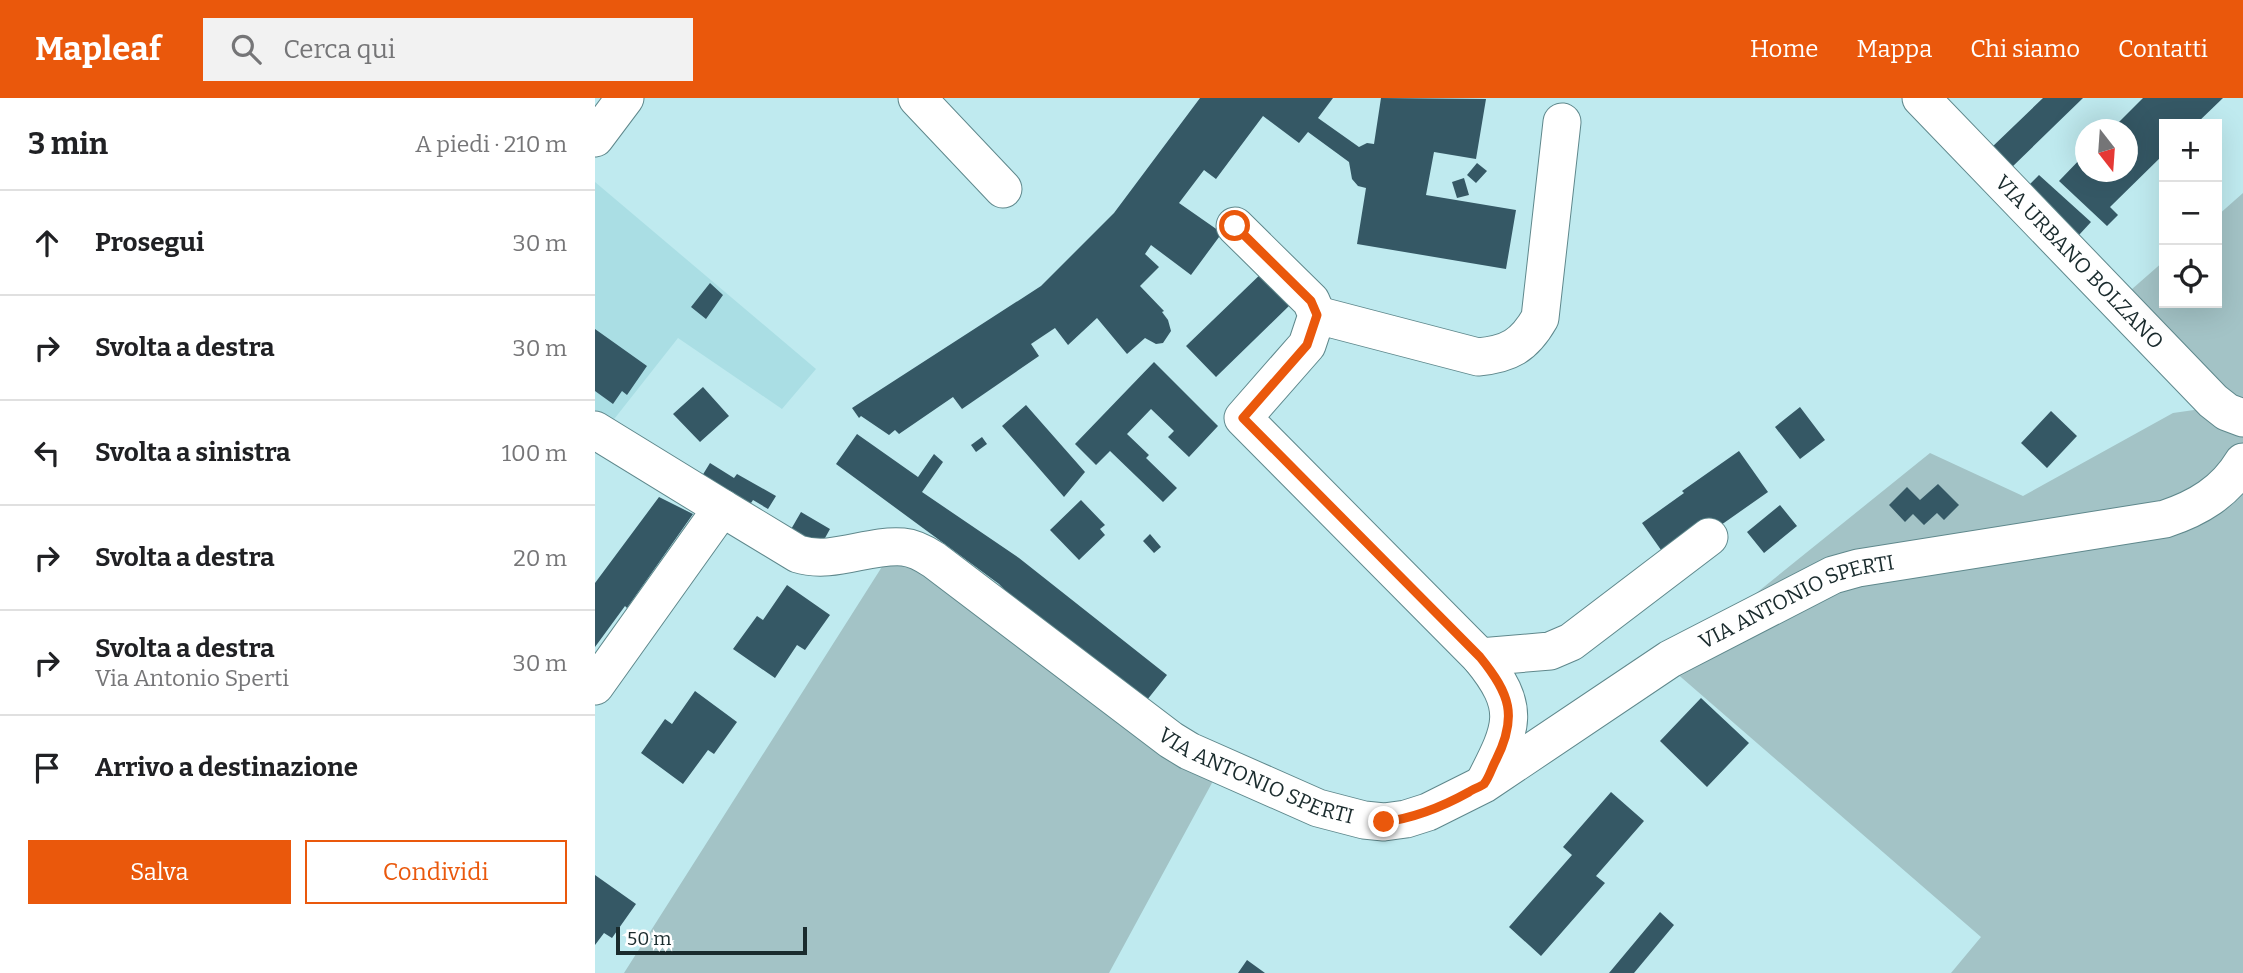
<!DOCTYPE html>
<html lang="it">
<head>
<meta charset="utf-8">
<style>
  body { margin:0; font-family:Bitter,serif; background:#f2f2f2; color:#202124 }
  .controls { position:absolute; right:21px; top:21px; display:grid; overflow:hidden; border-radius:0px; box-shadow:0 7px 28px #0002 }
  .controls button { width:63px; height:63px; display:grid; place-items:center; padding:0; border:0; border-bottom:2px solid #e0e0e0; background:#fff; color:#202124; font:35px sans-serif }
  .compass { position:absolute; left:1480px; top:21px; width:63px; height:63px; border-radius:50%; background:#fff; box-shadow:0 7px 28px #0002; rotate:163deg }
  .scale { position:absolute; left:21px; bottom:18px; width:191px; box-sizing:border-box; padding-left:7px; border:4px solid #1a2b2d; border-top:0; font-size:19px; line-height:24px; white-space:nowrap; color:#1a2b2d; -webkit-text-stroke:5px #fff; paint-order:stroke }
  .stop { position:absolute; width:21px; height:21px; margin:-16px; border:5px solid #ea580c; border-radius:50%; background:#fff }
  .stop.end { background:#ea580c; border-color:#fff; box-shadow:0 2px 7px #0008 }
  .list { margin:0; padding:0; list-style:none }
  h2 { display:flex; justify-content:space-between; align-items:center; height:91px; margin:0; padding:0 28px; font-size:30px }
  h2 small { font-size:23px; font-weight:400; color:#757577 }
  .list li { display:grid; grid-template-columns:46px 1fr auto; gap:21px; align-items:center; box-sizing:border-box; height:105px; padding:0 28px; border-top:2px solid #e0e0e0 }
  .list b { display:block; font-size:26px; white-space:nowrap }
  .list p { margin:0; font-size:23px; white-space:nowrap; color:#757577 }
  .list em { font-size:23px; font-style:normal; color:#757577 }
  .actions { display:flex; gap:14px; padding:21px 28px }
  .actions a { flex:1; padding:16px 0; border:2px solid #ea580c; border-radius:0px; text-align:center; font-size:24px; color:#ea580c }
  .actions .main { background:#ea580c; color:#fff }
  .icon { flex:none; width:38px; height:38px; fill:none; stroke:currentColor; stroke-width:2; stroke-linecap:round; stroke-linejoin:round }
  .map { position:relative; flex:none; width:1648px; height:875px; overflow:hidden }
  header { display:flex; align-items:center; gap:42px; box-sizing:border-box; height:98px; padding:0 35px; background:#ea580c; color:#fff }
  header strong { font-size:33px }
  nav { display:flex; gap:38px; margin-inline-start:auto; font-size:24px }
  .search { width:490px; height:63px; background:#f2f2f2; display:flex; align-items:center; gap:18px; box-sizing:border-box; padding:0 24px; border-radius:0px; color:#757577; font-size:26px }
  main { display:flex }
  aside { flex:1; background:#fff }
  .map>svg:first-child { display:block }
  .built { fill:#aadee4 }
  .green { fill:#a3c3c6 }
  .building { fill:#355865 }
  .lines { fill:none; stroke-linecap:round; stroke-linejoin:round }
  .minor-casing { stroke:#5f888c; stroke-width:39 }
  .minor { stroke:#fff; stroke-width:37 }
  .route { stroke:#ea580c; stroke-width:9 }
  .labels { text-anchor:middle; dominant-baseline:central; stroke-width:7; stroke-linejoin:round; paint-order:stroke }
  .street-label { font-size:21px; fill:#1a2b2d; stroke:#fff }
</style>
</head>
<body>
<header>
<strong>Mapleaf</strong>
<div class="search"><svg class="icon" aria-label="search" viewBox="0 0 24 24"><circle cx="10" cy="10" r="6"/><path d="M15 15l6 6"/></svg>Cerca qui</div>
<nav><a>Home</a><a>Mappa</a><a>Chi siamo</a><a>Contatti</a></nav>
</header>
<main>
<aside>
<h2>3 min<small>A piedi · 210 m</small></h2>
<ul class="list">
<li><svg class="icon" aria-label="ahead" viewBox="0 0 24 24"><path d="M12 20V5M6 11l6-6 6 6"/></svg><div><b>Prosegui</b></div><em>30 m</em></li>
<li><svg class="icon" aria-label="right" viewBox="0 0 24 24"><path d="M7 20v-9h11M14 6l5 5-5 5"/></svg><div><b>Svolta a destra</b></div><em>30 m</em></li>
<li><svg class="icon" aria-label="left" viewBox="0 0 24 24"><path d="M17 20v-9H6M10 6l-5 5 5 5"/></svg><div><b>Svolta a sinistra</b></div><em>100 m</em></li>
<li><svg class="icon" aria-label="right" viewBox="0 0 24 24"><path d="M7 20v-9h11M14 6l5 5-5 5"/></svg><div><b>Svolta a destra</b></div><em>20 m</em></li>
<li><svg class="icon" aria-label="right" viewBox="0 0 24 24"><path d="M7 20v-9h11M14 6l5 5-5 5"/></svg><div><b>Svolta a destra</b><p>Via Antonio Sperti</p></div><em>30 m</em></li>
<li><svg class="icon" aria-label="arrive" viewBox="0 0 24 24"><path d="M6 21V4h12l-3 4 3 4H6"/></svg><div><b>Arrivo a destinazione</b></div></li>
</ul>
<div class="actions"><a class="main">Salva</a><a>Condividi</a></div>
</aside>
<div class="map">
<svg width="1648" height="875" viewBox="0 0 1648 875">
  <rect width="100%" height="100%" fill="#bfeaef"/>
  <path class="built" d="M0,84L221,271L187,311L83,240L5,339L0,336Z"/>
  <path class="green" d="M1648,95V875H1356L1386,839L1072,567L1335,355L1428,398L1578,315L1613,310L1512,213L1569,163V205H1622V118Z
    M321,461L624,672L514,875H29L290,464Z"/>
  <path class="building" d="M605,0H738L723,20L764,49L772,45L779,46L786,0L891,1L881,61L839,54L831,97L921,112L911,171L762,146L771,90L763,88L757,81L754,64L713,34L704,45L668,18L621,81L609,72L584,105L627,135L596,177L556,147L550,156L564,169L545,188L569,213L567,214L573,222L576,233L568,245L561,246L550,240L532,256L502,220L473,247L460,230L436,246L444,258L367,311L358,299L304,336L300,332L294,337L266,318L264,320L257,310L446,188L519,115Z
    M1448,0H1488L1416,70L1396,50Z
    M1548,0H1628L1601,26H1569V56L1515,109L1523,117L1512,128L1464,83L1490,56V74H1532V32H1516Z
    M882,65L892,73L881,85L872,77Z
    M1444,77L1496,124L1484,137L1432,89Z
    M869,80L874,97L862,100L857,84Z
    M672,170L696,206L621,279L591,248Z
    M115,185L128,197L111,221L96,209Z
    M0,231L52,268L32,297L27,293L18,306L0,293Z
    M559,264L623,328L594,359L573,339L579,333L556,311L532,336L554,357L551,360L582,390L568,404L515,353L501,367L480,346Z
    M108,289L134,318L105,344L78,316Z
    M431,307L490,374L469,399L407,328Z
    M1205,309L1230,342L1205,361L1180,329Z
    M1456,313L1482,338L1452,370L1426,345Z
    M262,336L323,379L339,356L348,364L327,394L424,460L572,577L548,607L433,516L404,486L241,366Z
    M387,339L392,346L381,354L376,347Z
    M1144,353L1173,394L1116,434L1071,459L1047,425L1089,395L1087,393Z
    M115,365L139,380L142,376L181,398L173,411L158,402L154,408L107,378Z
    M1343,386L1364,407L1349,422L1342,415L1329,427L1318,416L1310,424L1294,407L1312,389L1325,402Z
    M64,399L98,416L32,510L30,508L0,549V485Z
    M486,402L510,427L505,431L510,437L484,462L455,432Z
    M1185,407L1202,428L1169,455L1152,434Z
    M206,414L235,431L230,440L221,444L195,433Z
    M555,436L566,449L559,455L548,443Z
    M192,487L235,517L210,552L202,547L180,580L138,551L162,518L168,522Z
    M100,593L142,624L119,656L113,652L88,686L46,655L70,621L77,626Z
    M1106,600L1154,645L1112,689L1065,643Z
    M1016,694L1049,723L1001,778L1010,785L946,858L914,829L977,757L968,749Z
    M0,777L41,806L17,840L9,835L0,847Z
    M1065,814L1079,827L1039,875H1014Z
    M652,862L670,875H643Z"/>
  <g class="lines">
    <g class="minor-casing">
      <g id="minor">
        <path d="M322,0L408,91"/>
        <path id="s1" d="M1326,0L1618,303L1632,314L1648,320"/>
        <path d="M0,40L30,0"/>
        <path d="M640,128L716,203L722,217L712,247L648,320L885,559C928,611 917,630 889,685"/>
        <path d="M722,217L883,259C914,256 929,248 945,220L967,24"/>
        <path d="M0,332L127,410"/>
        <path d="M885,559L955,553L976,544L1114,439"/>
        <path id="s2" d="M0,588L127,410L203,456C238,467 273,446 308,449C320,450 330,456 339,462L576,642L594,653L723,710L769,722L789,724L811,721L833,714L889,686L1075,561L1238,477L1263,470L1570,421C1603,410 1630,394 1648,364"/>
      </g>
    </g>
    <use href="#minor" class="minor"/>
  </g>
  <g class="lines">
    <path class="route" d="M640,128L716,203L722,217L712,247L648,320L885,559C915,596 923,618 901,662C897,669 894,680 889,686C885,689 878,691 874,694C847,709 820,720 789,724"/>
  </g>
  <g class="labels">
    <g class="street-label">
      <text stroke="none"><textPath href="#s1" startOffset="228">VIA URBANO BOLZANO</textPath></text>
      <text stroke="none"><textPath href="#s2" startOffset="1447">VIA ANTONIO SPERTI</textPath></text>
      <text stroke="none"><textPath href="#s2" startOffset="838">VIA ANTONIO SPERTI</textPath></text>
    </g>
  </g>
</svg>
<div class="controls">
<button>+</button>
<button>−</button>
<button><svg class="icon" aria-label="locate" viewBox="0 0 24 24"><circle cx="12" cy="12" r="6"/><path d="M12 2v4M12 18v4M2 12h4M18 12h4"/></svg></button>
</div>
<svg class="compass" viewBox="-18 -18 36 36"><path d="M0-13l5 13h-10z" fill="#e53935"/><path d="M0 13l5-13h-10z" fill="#757577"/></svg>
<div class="scale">50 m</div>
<div class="stop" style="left:640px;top:128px"></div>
<div class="stop end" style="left:789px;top:724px"></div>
</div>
</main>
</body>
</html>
